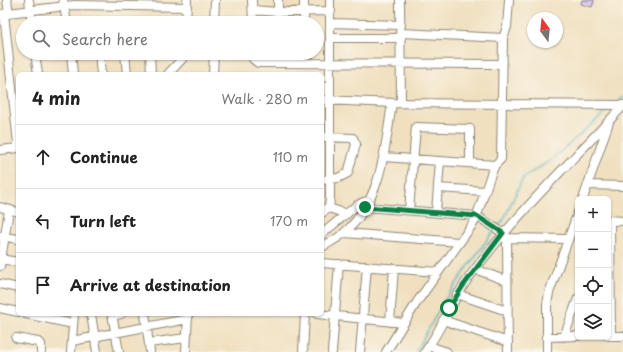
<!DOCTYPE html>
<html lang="en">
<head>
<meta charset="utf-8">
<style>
  body { margin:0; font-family:"Playpen Sans",sans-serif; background:#f6f6f6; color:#222 }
  .controls { position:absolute; right:12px; bottom:12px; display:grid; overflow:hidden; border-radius:6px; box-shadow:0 1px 3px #0004 }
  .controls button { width:36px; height:36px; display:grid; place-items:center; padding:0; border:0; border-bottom:1px solid #e0e0e0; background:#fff; color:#222; font:20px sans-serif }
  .compass { position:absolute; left:527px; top:12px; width:36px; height:36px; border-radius:50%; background:#fff; box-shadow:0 1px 3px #0004; rotate:345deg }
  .stop { position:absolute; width:12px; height:12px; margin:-9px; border:3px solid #0b8043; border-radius:50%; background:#fff }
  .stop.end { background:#0b8043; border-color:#fff; box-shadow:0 1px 4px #0008 }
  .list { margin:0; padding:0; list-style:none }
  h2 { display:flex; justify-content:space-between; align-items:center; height:52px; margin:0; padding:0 16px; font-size:17px }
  h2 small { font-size:13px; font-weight:400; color:#767676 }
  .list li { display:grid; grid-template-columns:26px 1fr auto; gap:12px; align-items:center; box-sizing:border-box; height:64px; padding:0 16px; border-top:1px solid #e0e0e0 }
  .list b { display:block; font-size:15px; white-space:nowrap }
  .list em { font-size:13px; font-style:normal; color:#767676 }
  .icon { flex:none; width:22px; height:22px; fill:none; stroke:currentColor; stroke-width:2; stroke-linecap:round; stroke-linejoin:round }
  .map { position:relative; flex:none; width:623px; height:352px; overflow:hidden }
  .search { position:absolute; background:#fff; box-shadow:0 1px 3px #0004; left:16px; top:16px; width:308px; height:44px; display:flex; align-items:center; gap:10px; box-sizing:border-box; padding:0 14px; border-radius:22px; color:#767676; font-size:15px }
  .panel { position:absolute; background:#fff; box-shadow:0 1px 3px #0004; left:16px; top:72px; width:308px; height:244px; border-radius:6px }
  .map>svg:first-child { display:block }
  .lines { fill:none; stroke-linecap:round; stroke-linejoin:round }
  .stream { stroke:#3cacb7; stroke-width:1.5 }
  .building { fill:#c7b4f9 }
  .minor-casing { stroke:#8e8676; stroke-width:10 }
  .minor { stroke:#fff; stroke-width:8 }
  .route { stroke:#0b8043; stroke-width:5 }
</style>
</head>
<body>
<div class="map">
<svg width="623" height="352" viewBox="0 0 623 352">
  <rect width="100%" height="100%" fill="#fbf7ec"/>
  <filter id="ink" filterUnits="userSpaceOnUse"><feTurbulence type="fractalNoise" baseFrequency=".025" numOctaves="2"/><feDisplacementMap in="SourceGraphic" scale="8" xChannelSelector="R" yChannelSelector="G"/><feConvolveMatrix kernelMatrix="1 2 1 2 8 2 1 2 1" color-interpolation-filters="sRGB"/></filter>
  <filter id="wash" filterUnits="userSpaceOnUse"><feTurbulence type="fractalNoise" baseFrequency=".012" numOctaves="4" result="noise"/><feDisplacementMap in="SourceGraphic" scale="16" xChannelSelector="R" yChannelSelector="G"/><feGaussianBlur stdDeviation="0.9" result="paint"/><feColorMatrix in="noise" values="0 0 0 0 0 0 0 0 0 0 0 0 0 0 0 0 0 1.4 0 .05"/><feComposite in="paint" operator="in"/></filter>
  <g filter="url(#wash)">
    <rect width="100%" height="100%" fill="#f0e0c0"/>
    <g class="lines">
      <path class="stream" d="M617,101L623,96
        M498,226L503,221L523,178L551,160L610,108
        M416,352L442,304L494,230"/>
    </g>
    <g id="blocks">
      <path class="building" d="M582,0H594L592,7L581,4Z"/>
    </g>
  </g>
  <g filter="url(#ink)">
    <use href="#blocks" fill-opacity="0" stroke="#8e8676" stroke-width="1"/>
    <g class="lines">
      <g class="minor-casing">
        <path id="minor" d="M7,0L9,14
          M29,0L32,23
          M63,0L67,23
          M252,0L253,23
          M278,0V23
          M304,0V23
          M400,0L401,103
          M253,10L278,12L331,11
          M0,14L74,5L187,7
          M4,14L18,143
          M186,23L187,0
          M214,23L215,0
          M331,23L401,25
          M402,33L503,38
          M331,38H401
          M35,53L38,74
          M71,53L73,74
          M99,53L101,74
          M125,53L127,74
          M150,53L151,74
          M253,53V59L258,63L502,64
          M168,74L183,58L185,53
          M213,74L214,53
          M322,100L395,103L623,105
          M322,137L353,138L356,144L348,173L338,178L322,180
          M0,150L18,148
          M384,157L495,165
          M588,185L623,186
          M438,188L485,191
          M583,199L609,122
          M0,207L18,212
          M365,207L477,216L503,233L507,238L508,352
          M325,209L329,208L347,214
          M409,210L416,127L470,129V163
          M436,212L440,161
          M322,213L329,208L330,199V0
          M608,220L623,221
          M610,220L611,336
          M345,233L459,242
          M322,234L357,205L369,200
          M1,236L18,239
          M507,238L567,239
          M322,247C330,242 339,238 345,232C382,200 385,148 392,103
          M0,259L18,262
          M322,263L438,272
          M0,266L9,210
          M475,269L507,281
          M0,284L18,288
          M457,294L507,311
          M0,308L18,312
          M26,314L73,324
          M91,314L97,352
          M112,314L119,352
          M145,314L150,352
          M317,314L404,323
          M112,316L121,314
          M443,320L508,342
          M390,322L394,268
          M608,336H623
          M546,337L578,336
          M564,337L578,298
          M16,338L38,342L41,344V352
          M72,341L188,319
          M149,343L186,338
          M429,346L447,352
          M71,352L74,314
          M186,352L188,315
          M303,352L305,314
          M332,352L339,264
          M360,352L367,266
          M386,352L417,302L475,221L491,174L495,165L501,159L503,38L507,27L509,0
          M425,352C442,328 452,300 470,276C516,214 571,162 623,106
          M547,352V304L549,293L578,212"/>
      </g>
      <use href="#minor" class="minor"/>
    </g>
  </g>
  <g class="lines" filter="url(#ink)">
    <path class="route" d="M365,207L477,216L503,233L463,286L449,308"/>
  </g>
</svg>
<div class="controls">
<button>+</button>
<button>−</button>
<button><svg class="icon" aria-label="locate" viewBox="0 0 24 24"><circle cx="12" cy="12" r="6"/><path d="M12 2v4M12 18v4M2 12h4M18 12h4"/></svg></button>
<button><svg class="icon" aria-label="layers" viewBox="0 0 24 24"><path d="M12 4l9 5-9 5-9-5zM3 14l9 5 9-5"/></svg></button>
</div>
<svg class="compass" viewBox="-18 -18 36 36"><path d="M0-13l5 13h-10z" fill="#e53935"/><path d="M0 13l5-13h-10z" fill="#767676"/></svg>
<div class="stop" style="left:449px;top:308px"></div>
<div class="stop end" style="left:365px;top:207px"></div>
<div class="search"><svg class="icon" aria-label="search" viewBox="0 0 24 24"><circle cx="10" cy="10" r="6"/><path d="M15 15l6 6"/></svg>Search here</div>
<section class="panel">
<h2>4 min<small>Walk · 280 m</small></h2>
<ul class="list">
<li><svg class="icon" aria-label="ahead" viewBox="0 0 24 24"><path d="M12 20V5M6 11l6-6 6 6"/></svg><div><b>Continue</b></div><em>110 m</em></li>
<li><svg class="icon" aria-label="left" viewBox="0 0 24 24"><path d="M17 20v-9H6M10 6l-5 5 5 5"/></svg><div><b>Turn left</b></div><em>170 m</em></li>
<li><svg class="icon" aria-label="arrive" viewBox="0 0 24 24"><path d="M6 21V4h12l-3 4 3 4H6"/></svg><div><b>Arrive at destination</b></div></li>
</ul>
</section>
</div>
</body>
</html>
